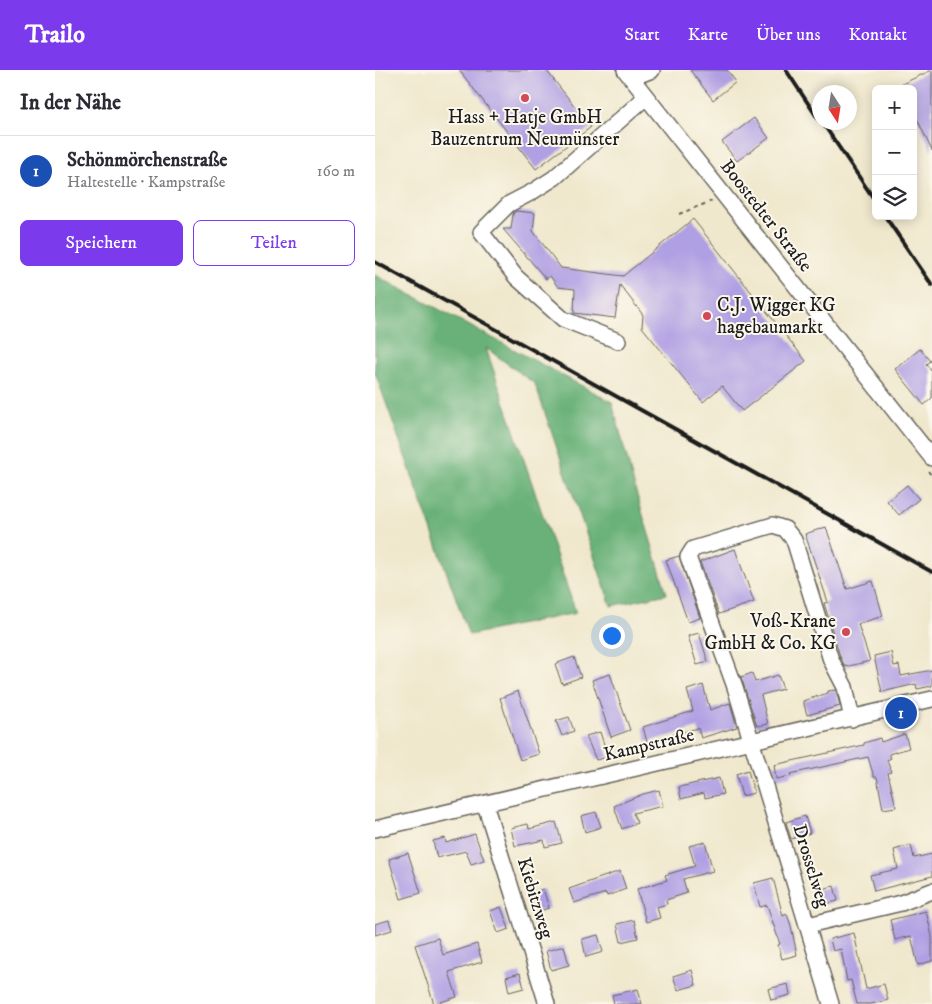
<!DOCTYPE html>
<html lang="de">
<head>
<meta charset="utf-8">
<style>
  body { margin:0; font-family:"IM FELL DW Pica",serif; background:#f2f2f3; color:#2b2b33 }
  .controls { position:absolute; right:15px; top:15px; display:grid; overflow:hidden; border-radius:8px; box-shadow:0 2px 12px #0003 }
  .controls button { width:45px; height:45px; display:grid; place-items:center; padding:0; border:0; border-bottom:1px solid #e1e1e2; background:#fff; color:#2b2b33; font:25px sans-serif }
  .compass { position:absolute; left:437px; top:15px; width:45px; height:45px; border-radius:50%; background:#fff; box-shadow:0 2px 12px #0003; rotate:168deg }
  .you { position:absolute; left:236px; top:565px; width:18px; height:18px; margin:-12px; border:4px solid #fff; border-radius:50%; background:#1a73e8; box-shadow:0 0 0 8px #1a73e833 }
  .badge { display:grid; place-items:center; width:32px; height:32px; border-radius:50%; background:#7c3aed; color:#fff; font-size:16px; font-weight:700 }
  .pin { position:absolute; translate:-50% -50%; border:2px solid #fff; box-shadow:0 1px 5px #0006 }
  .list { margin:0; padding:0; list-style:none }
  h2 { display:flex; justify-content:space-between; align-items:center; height:65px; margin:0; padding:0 20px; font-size:21px }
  h2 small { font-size:16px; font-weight:400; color:#7c7c81 }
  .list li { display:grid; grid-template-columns:32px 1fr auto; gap:15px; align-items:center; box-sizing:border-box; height:70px; padding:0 20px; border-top:1px solid #e1e1e2 }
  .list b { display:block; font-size:19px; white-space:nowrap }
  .list p { margin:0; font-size:16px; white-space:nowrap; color:#7c7c81 }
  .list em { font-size:16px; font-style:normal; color:#7c7c81 }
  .actions { display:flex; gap:10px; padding:15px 20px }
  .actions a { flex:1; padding:11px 0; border:1px solid #7c3aed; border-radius:8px; text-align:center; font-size:18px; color:#7c3aed }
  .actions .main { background:#7c3aed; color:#fff }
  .icon { flex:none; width:28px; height:28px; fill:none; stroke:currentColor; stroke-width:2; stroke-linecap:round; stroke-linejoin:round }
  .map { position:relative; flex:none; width:557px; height:934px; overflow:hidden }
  header { display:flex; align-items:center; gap:30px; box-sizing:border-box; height:70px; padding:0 25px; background:#7c3aed; color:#fff }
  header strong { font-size:24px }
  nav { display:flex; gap:28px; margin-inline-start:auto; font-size:18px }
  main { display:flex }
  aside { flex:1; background:#fff }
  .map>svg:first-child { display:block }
  .forest { fill:#69b178; stroke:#42664a }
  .building { fill:#af9fe3 }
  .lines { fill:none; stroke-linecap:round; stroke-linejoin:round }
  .minor-casing { stroke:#66635a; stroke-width:18 }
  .path { stroke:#66635a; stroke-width:2; stroke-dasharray:4 4; stroke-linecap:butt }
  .minor { stroke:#fff; stroke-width:15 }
  .rail { stroke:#1c1c1c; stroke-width:4 }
  .poi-dot { fill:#d1495b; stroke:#fbf7ec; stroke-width:2 }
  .labels { text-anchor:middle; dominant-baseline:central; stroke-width:4; stroke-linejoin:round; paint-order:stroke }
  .poi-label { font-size:19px; fill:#1c1c1c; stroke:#fbf7ec }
  .street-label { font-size:19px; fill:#1c1c1c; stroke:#fbf7ec }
</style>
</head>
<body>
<header>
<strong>Trailo</strong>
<nav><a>Start</a><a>Karte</a><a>Über uns</a><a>Kontakt</a></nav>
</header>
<main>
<aside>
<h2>In der Nähe<small></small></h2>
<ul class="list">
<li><span class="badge" style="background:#1a4fb4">1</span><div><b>Schönmörchenstraße</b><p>Haltestelle · Kampstraße</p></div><em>160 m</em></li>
</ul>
<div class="actions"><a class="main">Speichern</a><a>Teilen</a></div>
</aside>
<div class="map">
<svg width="557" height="934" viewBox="0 0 557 934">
  <rect width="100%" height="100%" fill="#fbf7ec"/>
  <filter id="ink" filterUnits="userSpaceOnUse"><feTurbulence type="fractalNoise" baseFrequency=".02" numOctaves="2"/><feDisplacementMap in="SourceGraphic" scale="10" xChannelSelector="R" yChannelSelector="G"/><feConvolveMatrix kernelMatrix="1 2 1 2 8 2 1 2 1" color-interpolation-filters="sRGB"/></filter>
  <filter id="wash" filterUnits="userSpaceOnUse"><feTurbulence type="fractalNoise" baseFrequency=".0096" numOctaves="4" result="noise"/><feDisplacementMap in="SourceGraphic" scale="20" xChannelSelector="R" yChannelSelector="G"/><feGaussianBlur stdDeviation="1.12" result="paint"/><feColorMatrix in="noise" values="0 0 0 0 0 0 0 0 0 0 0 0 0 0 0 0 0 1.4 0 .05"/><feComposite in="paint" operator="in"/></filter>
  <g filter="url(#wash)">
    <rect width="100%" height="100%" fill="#f0e8cd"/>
    <path class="forest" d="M0,205L237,332L261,422L292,524L236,536L160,314L111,278L201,543L94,565L0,302Z"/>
    <g id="blocks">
      <path class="building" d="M84,0H171L216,57L161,99Z
        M315,0H352L361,12L338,30Z
        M557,0V81L538,40V19H516Z
        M379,48L394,68L362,91L347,72Z
        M141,141L160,143L158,161L186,198L248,206L318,149L431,291L367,341L347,316L328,332L267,257L268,245L245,215L240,248L199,243L200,219L183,217L175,206L171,209L128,159H136L138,144Z
        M545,279L555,291L551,294L557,301V328L549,335L520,299Z
        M532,415L544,429L524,445L512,431Z
        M451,457L472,519L498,511L508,546L483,554L495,591L470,597L465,586L449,533L453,532L430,464Z
        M360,479L379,532L344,544L325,492Z
        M304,486L325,548L313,552L291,490Z
        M324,563L333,592L322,595L313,566Z
        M516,582L519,596L524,595L526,606L557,600V616L542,619L541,614L507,622L499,586Z
        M199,587L206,607L187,614L180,594Z
        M377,603L380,612L403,605L408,619L386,625L393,654L382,656L366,607Z
        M235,604L255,660L236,667L217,610Z
        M328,615L335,640L355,633L362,657L326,668L323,658L272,672L268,657L318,641L312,620Z
        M461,620L465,636L432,645L428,631L453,623V621Z
        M143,621L164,684L145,690L125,628Z
        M194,647L199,661L187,666L181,651Z
        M225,662L233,687L221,690L211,666Z
        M530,664L534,678L514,684L516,688L512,690L516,702L513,703L521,737L508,739L502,707H499L493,687L415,704L416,706L401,709L399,695L489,675V673L505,668L506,672Z
        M373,700L379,723L367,726L361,704Z
        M344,708L348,724L330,728L329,723L306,729L304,717Z
        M284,720L288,736L258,743L262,753L247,759L239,736L268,724Z
        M221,742L226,757L210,762L206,746Z
        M430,746L435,763L416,769L411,752Z
        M181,752L187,773L170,777L169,770L140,776L136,758L153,754L154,759Z
        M100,764L109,790L96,794L91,781L62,788L58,771L70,768L71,773Z
        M330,772L338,801L308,809L312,823L291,830L292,834L282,837L285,848L271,852L262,819L292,810L290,805L320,796L314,776Z
        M536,775L539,788L557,784V806L499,821L495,805L523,799L519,780Z
        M33,783L46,823L26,829L14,789Z
        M245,801L251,819L232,826L231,823L199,833L194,819Z
        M398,808L408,846L412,844L416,856L422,885L407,889L403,875L405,874L392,835L385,837L379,813Z
        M459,816L463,831L446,835L442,820Z
        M168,819L174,838L161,842L155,824Z
        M126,837L134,859L123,863L115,841Z
        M551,841L557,866V891L543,895L536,866L520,870L515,850Z
        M14,850L17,860L0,865V854Z
        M259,850L263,868L246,872L242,854Z
        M479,863L491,919L509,914L513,930L496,934H482L476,910L472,911L466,879L458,881L455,869Z
        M223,865L228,882L211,887L207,869Z
        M63,868L68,885L102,874L107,892L74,902L82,927L59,934L40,875Z
        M189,876L194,895L176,900L171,881Z
        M317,900L321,915L303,920L298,906Z
        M145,903L149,918L134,922L131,907Z
        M413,914L415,925L396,930L393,919Z
        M263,919L267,934H239L237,925Z"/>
    </g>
  </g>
  <g filter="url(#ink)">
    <use href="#blocks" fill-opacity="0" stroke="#66635a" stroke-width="1"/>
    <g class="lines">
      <g class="minor-casing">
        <path id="minor" d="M250,0L557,388
          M256,8L277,0
          M243,271L188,249L141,207L106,162L134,134L157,122L179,108L271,27
          M110,734L172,934
          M0,759L557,629
          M433,855L526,833L557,821
          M456,934L360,617L313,487L318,479L398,455L410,459L419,470L456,590L470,617L477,649"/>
      </g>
      <path class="path" d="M304,144L337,131
        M553,401L557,406"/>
      <use href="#minor" class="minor"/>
      <path class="rail" d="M411,0L444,50
        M447,52L501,132
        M510,146L557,215
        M0,192L557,502"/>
    </g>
  </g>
  <g class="poi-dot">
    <circle cx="150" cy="28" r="5"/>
    <circle cx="332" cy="246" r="5"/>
    <circle cx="471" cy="562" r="5"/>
  </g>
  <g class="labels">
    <g class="poi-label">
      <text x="150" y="47">Hass + Hatje GmbH<tspan x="150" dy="22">Bauzentrum Neumünster</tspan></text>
      <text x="342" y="235" text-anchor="start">C.J. Wigger KG<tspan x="342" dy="22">hagebaumarkt</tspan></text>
      <text x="461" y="551" text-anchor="end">Voß-Krane<tspan x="461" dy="22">GmbH &amp; Co. KG</tspan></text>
    </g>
    <g class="street-label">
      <text transform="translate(391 146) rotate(52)">Boostedter Straße</text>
      <text transform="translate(274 675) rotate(-13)">Kampstraße</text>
      <text transform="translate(436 796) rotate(73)">Drosselweg</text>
      <text transform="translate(160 828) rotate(73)">Kiebitzweg</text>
    </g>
  </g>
</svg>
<div class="controls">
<button>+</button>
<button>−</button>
<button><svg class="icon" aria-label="layers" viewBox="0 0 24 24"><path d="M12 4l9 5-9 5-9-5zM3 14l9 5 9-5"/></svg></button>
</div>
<svg class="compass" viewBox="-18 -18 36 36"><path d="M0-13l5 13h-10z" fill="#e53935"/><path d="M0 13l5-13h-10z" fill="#7c7c81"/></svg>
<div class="you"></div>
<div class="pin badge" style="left:526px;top:643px;background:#1a4fb4">1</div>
</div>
</main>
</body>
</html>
